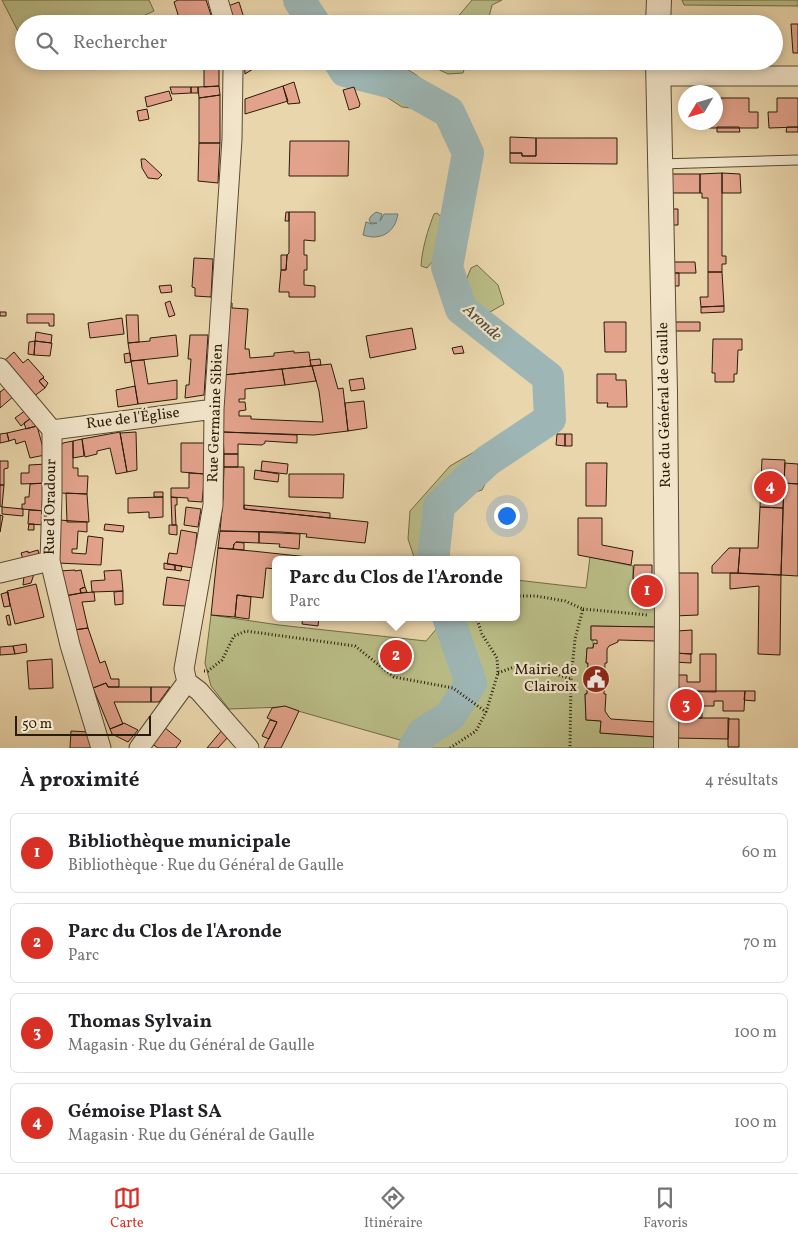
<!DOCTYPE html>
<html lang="fr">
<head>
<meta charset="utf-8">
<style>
  body { margin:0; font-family:Vollkorn,serif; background:#f6f6f6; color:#202124 }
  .compass { position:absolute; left:678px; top:85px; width:45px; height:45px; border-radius:50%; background:#fff; box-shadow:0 2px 8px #0003; rotate:232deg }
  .scale { position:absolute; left:15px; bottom:12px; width:136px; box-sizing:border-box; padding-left:5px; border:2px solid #291c09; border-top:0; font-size:14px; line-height:18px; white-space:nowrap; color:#291c09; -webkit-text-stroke:4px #f1e4c9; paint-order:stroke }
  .you { position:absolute; left:506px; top:515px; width:18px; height:18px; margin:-12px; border:4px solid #fff; border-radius:50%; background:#1a73e8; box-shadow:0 0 0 8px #1a73e833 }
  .badge { display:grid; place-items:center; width:32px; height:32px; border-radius:50%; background:#d93025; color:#fff; font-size:16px; font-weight:700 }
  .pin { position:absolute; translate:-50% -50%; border:2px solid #fff; box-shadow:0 1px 5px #0006 }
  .popup { position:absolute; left:272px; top:556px; width:248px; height:65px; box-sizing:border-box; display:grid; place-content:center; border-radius:8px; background:#fff; filter:drop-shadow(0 1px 4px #0005); font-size:16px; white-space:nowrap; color:#757577 }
  .popup b { font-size:19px; color:#202124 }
  .popup::after { content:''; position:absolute; left:50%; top:100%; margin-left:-10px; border:10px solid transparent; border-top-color:#fff }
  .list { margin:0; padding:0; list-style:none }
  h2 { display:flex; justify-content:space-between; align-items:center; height:65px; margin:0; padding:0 20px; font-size:21px }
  h2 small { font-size:16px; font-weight:400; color:#757577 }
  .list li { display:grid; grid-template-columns:32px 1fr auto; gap:15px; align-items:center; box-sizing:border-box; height:80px; margin:0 10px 10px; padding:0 10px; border:1px solid #e0e0e0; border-radius:8px }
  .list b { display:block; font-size:19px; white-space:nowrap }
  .list p { margin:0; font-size:16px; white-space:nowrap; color:#757577 }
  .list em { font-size:16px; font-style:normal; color:#757577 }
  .icon { flex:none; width:28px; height:28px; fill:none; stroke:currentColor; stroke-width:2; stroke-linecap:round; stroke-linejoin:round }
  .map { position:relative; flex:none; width:798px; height:748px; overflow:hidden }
  .search { position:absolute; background:#fff; box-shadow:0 2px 8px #0003; left:15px; right:15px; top:15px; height:55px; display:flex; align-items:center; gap:12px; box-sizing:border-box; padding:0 18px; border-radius:28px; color:#757577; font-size:19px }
  .sheet { height:425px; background:#fff }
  nav { display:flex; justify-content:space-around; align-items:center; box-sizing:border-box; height:70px; border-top:1px solid #e0e0e0; background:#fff; font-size:14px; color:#757577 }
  nav a { display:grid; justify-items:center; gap:2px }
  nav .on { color:#d93025 }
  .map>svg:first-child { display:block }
  .green { fill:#babd87; stroke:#726c48 }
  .water { fill:#9db6b5; stroke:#6f7870 }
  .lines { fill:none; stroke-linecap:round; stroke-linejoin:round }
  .river { stroke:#9db6b5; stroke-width:32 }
  .building { fill:#e3a28c; stroke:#291c09 }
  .service-casing { stroke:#594a32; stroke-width:11 }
  .minor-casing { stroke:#594a32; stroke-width:21 }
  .tertiary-casing { stroke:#594a32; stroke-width:26 }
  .path { stroke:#291c09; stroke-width:3; stroke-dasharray:1 2.5; stroke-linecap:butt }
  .service { stroke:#f1e4c9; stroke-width:9 }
  .minor { stroke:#f1e4c9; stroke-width:19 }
  .tertiary { stroke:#f1e4c9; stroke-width:24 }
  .labels { text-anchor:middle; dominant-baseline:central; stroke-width:4.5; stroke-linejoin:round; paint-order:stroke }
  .street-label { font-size:15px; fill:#291c09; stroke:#f1e4c9 }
  .poi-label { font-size:15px; fill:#291c09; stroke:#f1e4c9; text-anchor:end }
  .water-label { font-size:16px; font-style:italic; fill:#4c4a3d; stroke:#f1e4c9 }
</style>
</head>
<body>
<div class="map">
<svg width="798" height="748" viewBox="0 0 798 748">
  <rect width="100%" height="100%" fill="#ead6ac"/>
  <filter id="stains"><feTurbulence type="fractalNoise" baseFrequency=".004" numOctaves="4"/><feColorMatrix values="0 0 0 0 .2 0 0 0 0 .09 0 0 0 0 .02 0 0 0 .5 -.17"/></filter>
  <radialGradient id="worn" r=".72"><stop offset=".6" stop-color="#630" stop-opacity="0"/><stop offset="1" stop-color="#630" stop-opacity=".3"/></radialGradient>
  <path class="green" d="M2,0H149L154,11L125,24H24V43Z
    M472,0H502L492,5L488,21L482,24H445L456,19Z
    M682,0H798V6L684,5Z
    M328,61H336L341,64L362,79L397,91H403L435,111L444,125L419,109L402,107L371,87L350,83L330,67Z
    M353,61C371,61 394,61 410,71C416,74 421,79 426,83L424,86C417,86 412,82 406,79C388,73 369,72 353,61Z
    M421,61H467L463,73L448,74Z
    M465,196C469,214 465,230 457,246L447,241L448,223L455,201Z
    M437,213L444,219L438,255L427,268L421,266C422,249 428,229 434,214Z
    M477,265L498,285L504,304L490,312L489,317L503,331L536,349L547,361L545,375L539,378L528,379L517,368L500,357L466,324L467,278L471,268Z
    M517,427L526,443L525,449L510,462L492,470L482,490L463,496L446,521L449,529V560H415L408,539L410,511L450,466Z
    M590,557L633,566V578L635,579L637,605H657L656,627L591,626V640H593V648L587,649L586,663H588L587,694H585L586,720L601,721L600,733L656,737L655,748H413L407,742L284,707L229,709L211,686L205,663L211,615L279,625L426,641L439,626L435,617H516V580L586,588Z"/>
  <path class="water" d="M376,212L382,214L380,221L384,214H398C395,233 380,241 363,235L366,222L372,224L377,223H371L369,220L371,216Z"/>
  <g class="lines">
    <path class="river" d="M299,0L315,24
      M339,61L345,71L401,85L449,112L468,153L447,267L461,309L548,377L550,419L487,461L439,506L433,560
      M414,748L423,733L450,716L471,683L448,617"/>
  </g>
  <path class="building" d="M178,0H206L214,24H196L193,17L180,21L174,2Z
    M239,2L244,18L234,22L228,6Z
    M193,17L196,24H179L178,22Z
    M244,18L247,24H234V22Z
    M709,19H735V24H709Z
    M791,24H798V53H793Z
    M244,61H266L245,74Z
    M204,68H219V86L204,87Z
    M294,82L300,103L288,104L283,86Z
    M219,86L220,95L199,98L198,87Z
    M283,86L288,101L245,114V99Z
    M170,87H191V93L172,94Z
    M191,87H198V93H191Z
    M354,87L360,104L359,107L349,110L343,90Z
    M169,91L172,100L147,107L145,97Z
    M220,95V143H199V98Z
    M716,98H749V112H758V128H699V122H716Z
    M777,98H798V127L769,128L768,112H777Z
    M147,109L149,119L139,121L137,111Z
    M717,127H739L740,132H717Z
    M787,127H798V132H786Z
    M510,137L536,138V156H522V153H510Z
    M536,138H617V164L510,163V153H522V156H536Z
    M290,141H349L348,176H289Z
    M199,143H220L218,183L198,181Z
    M141,159H145L162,175L158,179L148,178L142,168Z
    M722,173V256H726V264H722V272H708V198H702V193H700V174Z
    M722,173L740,174L741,193H722Z
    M670,174H700V193H670Z
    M670,209H678V225H670Z
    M286,212H289V221H285Z
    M289,212H315V241L304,240V255H307V270H304V285L315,286V297H289V292H279L281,270H286L287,255L289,253Z
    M281,255H287L286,270H281Z
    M194,258L213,259L211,297L195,296V288L192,287Z
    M671,262H695L696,273H671Z
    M708,272H722L724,306L701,307L700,297H708Z
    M671,273H679V286H671Z
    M171,285L172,292L161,293L159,286Z
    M170,301L175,315L169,317L165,303Z
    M229,303H232V308L248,309L245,349H249L250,358L274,356V353L294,351V353L309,352L311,366L223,375Z
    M724,306V312L701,313V307Z
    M0,312H6V316H0Z
    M27,314H54V326H49V323H27Z
    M126,315H138L139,342L128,343Z
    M122,318L124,334L90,338L88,323Z
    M604,322H626V352H605Z
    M671,322H700V331H671Z
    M412,328L416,349L370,358L366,336Z
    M36,332L52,335L51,343L35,341Z
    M176,335L178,356L131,361L128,343L150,341V338Z
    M190,335H208L204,395L185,398L186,385H189L191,359H188Z
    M713,339H742V350H738L737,374H734V382H715V373H712Z
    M35,341L52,343L50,356L34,355Z
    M35,341L34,355L28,354L29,342Z
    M462,346L464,353L454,354L452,348Z
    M14,352L23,363L28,359L44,377L39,381L45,388L33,397L3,362Z
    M130,353L131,362L125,363L124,354Z
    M320,359L321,365L311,366L310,360Z
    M144,360L148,384L177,380V399L138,404L131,361Z
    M331,364L338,389L343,388L348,431L314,435L223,432V375L282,369L285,385L245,389V399H239V402H245L246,410L239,411V416H251V419L323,422L319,391L312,366Z
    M312,366L316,381L285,385L282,369Z
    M597,374H616V380H626L627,407H607L608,403H597Z
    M43,378L48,383L45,388L39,381Z
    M363,378L365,389L351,391L349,380Z
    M135,386L138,404L118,407L116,390Z
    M7,387L14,396L0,408V392Z
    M364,401L367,428L348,431L345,403Z
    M26,410L31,418L21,426L15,418Z
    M31,418L37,426L26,429L24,423Z
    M37,426L45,455L30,458L25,441L16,444L15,439L9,441L7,433Z
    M120,432L127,472L116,474L110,448L97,451V454L85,457L82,439Z
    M136,432L137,470L127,472L120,433Z
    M223,432L297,435V443L265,441V443L262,445L238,444V454H224Z
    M7,433L9,441L0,443V434Z
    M557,434H565V446L556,445Z
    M565,434H572V446H565Z
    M82,439L84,456L73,458V441Z
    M73,441V468H78V476H88L87,494L59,493L60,448L63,443Z
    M181,443H205V474L181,472Z
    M224,454H238V467H224Z
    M762,459L785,460L783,508L760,507Z
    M0,461H8V468L4,469V485H0Z
    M262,461L288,464L287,474L261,471Z
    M586,463H607L606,506H586Z
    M785,463L798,464V484L784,483Z
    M47,464V483L21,484V473H29V465Z
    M224,467H244V509L368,522L365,543L306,537L307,534L281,532L220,531L223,498Z
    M255,470L279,474L278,482L254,479Z
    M189,473L205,474L202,502L188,501V498L171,497V488H189Z
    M289,474H344L343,498L289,497Z
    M47,483L46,511L22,509V504H25V497H29L30,484Z
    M784,483L798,484V576L781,575Z
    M0,485H4L2,507L0,506Z
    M154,492H163V497H154Z
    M66,493L87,494L89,522H67Z
    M163,497V517L149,518V512L128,513V498Z
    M171,497L177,498V505H175L176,525H172Z
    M244,505L330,513V518L244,509Z
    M2,507L23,509V516L2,514Z
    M186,507L201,509L198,527L184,525Z
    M760,507L783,508L781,575L738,573L740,548H758Z
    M29,510L46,511L45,525L28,524Z
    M0,515L3,516L0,532Z
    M578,518H602V545L633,551L631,565L578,555Z
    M59,520L87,522V532L78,531L77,549H72V553L86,554L88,536L103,538L101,565L57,563Z
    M29,524H34V530H28Z
    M105,524L124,526L123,532L104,530Z
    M169,525H177V535L169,534Z
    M181,530L197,533L193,568L167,564L169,553L177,554Z
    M220,531L259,532V543L236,542L234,544L233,549L218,548Z
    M259,532L300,534L299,549L279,547L280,544L259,543Z
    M236,542L244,543V550L233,549L234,544Z
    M218,548L252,551L327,559L276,560V569L266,568L263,598L237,595L235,617L211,615Z
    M729,548H740L738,573H712V566Z
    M38,550L39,555L23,559L21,553L28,551V553Z
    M164,563L175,565V570L164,569Z
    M175,565L182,566L181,571L175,570Z
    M634,565H652V578L633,579Z
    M75,570V571L81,570L85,587L80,589L81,593L65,596L59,571Z
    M121,570L123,591L92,592L91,581L105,580L104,571Z
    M673,573H698V615L674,616Z
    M730,573L781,575L780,655L758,654L759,586L730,589Z
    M34,574L31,583L23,585L24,576Z
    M167,577L191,581L187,606L163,605Z
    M655,577L657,605L637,606L635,579Z
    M36,584L44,617L15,624L7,591Z
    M85,587L87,592L81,593L80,589Z
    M123,591V604L115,605L114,592Z
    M8,592L10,606L4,607L1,594Z
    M94,592L95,601L82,602L88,628L74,630L65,596L81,593Z
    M237,595L251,597L249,619L235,617Z
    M9,615L11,625H8L6,616Z
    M303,617H319L318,626L302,624Z
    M591,626L656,627V641L618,640V642L609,646L607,649V663H605L604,694H606L605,711L609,717L611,719L656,722V737L600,733L601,721L586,720L585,694H587L588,663H586L587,648H593L594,643L597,644V640H591Z
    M88,628L100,663L105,661L111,679H119V687H108L106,683L93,688L74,630Z
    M692,630V654L674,653L677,631Z
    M26,644L27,652L15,654L13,646Z
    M13,646L15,654L0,655V647Z
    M674,653L691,654V663L674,662Z
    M700,654H716V692L673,691L674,675H687V682H700Z
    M52,659L53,688L29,689L27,661Z
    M106,683L108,687H151V702H114L123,724L110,729L93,688Z
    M151,687H170L159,702H151Z
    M673,691H745L744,711H723V701H714V706H699V703L690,702V718H675Z
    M745,691H755V701L744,700Z
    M690,702L699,703V706H702V718H690Z
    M285,706L299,711L290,730L281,748H264L277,722L267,718L272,708Z
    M675,718H729L728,739L675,738Z
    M728,719H739V747H728Z
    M270,720L277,722L269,739L262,736Z
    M124,723L138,730L128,742L112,734L110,729Z
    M164,727L181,741L176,748H158L151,743Z
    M222,730L228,737L218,748H207Z
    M71,731L89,732L92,748H70Z"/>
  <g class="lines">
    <g class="service-casing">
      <path id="service" d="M660,164L798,160"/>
    </g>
    <g class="minor-casing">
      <path id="minor" d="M218,0L225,24
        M658,76H798
        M0,368L52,430V497L50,561L70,645L101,748
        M52,430L214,409
        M0,573L50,561
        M187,682L184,669L213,505L214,409L232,139L233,70L232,61
        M187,682L199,691L249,748
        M139,748L187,682"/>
    </g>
    <g class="tertiary-casing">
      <path id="tertiary" d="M658,24L659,0
        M658,61L665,392L667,617L666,748"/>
    </g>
    <path class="path" d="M516,596H536L565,601L583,609L575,639L571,679L570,748
      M583,609L648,615
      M204,671H208L222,660L234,636L246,631L355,646L394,677L453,688L486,712
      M498,673L514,667L541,669L571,679
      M450,748L476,731L486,712L498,673L497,658L482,634L476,617"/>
    <use href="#service" class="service"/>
    <use href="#minor" class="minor"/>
    <use href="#tertiary" class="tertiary"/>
  </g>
  <defs>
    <g id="civic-disc" transform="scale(1.4375)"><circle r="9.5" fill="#8f2418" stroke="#f1e4c9"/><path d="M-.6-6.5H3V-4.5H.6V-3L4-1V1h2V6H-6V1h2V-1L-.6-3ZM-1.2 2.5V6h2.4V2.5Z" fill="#fff"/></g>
  </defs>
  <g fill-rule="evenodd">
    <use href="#civic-disc" x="596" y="679"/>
  </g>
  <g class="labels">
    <g class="street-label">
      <text transform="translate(665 405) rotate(-91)">Rue du Général de Gaulle</text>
      <text transform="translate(216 413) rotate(-88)">Rue Germaine Sibien</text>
      <text transform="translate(133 419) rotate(-7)">Rue de l'Église</text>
      <text transform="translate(51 507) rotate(-89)">Rue d'Oradour</text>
    </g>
    <g class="poi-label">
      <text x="577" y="670">Mairie de<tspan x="577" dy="17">Clairoix</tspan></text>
    </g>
    <g class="water-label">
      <text transform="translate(482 323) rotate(42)">Aronde</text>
    </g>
  </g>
  <rect width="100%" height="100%" filter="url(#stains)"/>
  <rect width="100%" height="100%" fill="url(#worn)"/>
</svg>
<svg class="compass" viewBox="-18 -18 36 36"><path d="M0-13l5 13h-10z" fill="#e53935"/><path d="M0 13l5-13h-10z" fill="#757577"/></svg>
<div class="scale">50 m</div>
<div class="you"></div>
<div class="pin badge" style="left:647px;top:591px">1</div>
<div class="pin badge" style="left:396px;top:656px">2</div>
<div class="popup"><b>Parc du Clos de l'Aronde</b>Parc</div>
<div class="pin badge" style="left:686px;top:705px">3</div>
<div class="pin badge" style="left:770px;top:487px">4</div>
<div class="search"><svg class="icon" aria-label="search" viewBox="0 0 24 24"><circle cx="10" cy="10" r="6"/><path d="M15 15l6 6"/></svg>Rechercher</div>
</div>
<section class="sheet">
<h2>À proximité<small>4 résultats</small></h2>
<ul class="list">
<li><span class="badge">1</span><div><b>Bibliothèque municipale</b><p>Bibliothèque · Rue du Général de Gaulle</p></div><em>60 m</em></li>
<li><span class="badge">2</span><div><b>Parc du Clos de l'Aronde</b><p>Parc</p></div><em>70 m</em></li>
<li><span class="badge">3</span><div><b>Thomas Sylvain</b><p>Magasin · Rue du Général de Gaulle</p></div><em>100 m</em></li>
<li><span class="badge">4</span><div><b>Gémoise Plast SA</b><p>Magasin · Rue du Général de Gaulle</p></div><em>100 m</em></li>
</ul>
</section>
<nav>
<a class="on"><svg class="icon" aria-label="map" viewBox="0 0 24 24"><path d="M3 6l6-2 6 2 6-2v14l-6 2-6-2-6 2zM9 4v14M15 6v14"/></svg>Carte</a>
<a><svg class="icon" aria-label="directions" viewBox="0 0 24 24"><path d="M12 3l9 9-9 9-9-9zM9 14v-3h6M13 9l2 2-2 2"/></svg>Itinéraire</a>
<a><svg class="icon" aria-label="saved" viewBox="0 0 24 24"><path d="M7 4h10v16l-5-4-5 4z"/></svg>Favoris</a>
</nav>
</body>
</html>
